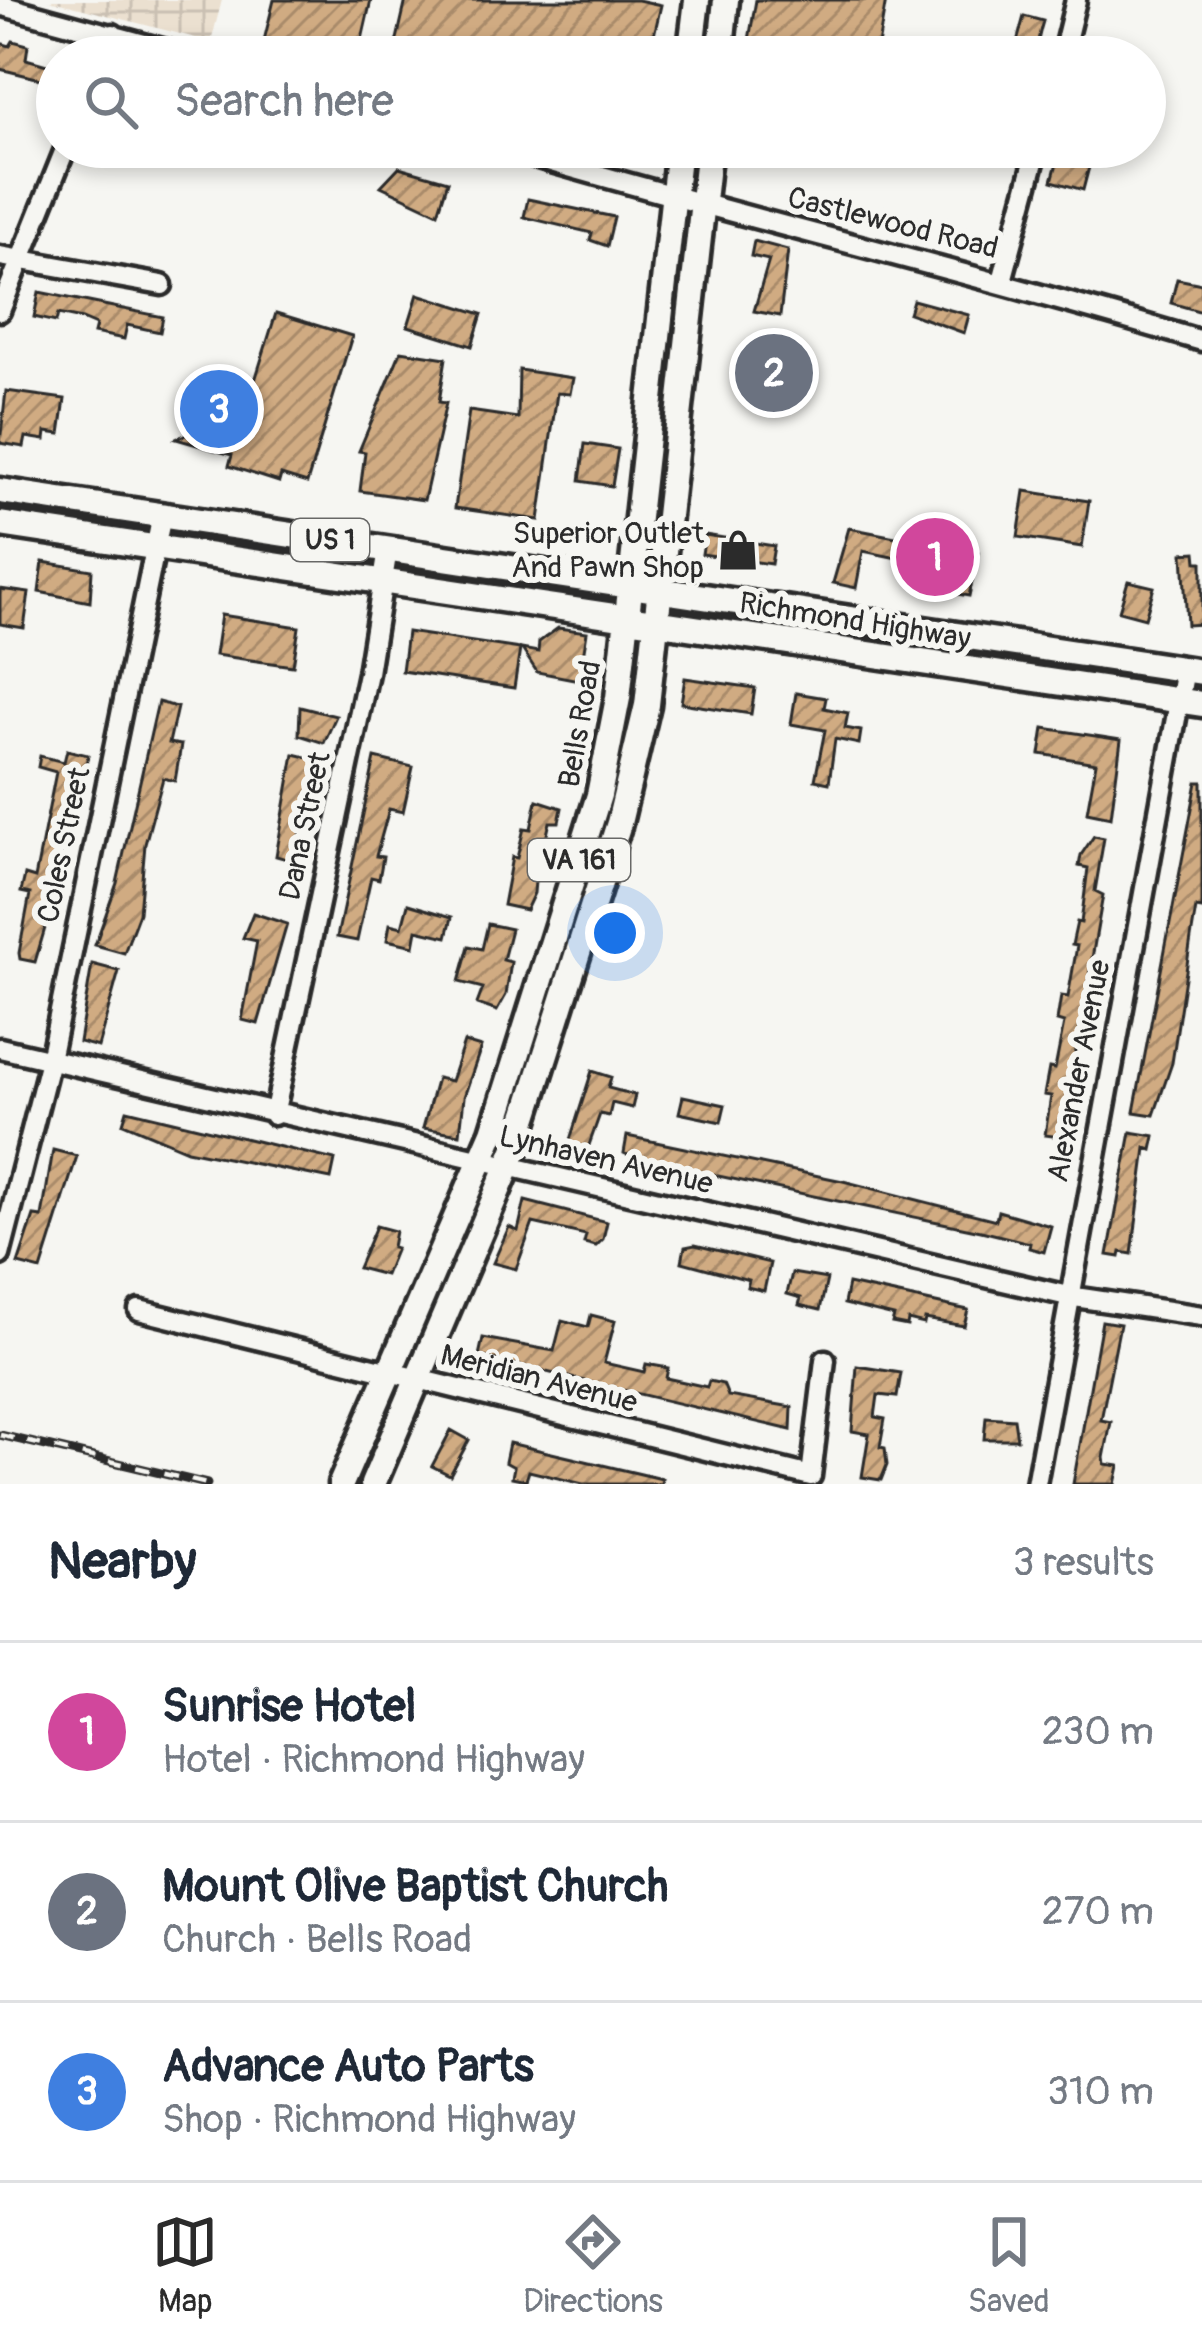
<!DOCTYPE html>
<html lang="en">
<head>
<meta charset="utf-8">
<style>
  body { margin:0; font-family:Pangolin,sans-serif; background:#f2f2f3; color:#1f2937 }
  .you { position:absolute; left:615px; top:933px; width:42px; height:42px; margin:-30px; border:9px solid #fff; border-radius:50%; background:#1a73e8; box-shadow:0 0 0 18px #1a73e833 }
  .badge { display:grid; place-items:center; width:78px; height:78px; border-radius:50%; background:#2b2b2b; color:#fff; font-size:39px; font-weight:700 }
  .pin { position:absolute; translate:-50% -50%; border:6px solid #fff; box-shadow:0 3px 12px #0006 }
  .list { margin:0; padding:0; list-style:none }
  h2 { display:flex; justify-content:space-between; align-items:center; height:156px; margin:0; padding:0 48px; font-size:51px }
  h2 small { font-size:39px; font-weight:400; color:#747a83 }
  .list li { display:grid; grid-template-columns:78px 1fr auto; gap:36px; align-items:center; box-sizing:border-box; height:180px; padding:0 48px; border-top:3px solid #e0e1e3 }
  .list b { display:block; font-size:45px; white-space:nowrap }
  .list p { margin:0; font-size:39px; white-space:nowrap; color:#747a83 }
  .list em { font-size:39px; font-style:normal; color:#747a83 }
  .icon { flex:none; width:66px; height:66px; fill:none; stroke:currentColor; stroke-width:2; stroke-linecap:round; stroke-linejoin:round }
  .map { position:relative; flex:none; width:1202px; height:1484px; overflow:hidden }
  .search { position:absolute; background:#fff; box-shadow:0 6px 18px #0003; left:36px; right:36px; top:36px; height:132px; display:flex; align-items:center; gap:30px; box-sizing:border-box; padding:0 42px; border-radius:66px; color:#747a83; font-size:45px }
  .sheet { height:696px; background:#fff }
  nav { display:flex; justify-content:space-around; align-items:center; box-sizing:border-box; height:168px; border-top:3px solid #e0e1e3; background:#fff; font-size:33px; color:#747a83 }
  nav a { display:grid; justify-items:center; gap:6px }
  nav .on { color:#2b2b2b }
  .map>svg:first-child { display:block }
  .industrial { fill:url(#industrial-grid) }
  .building { fill:url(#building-hatch); stroke:#2b2b2b; stroke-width:3 }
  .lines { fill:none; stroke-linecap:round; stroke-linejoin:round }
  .minor-casing { stroke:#2b2b2b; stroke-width:27 }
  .major-casing { stroke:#2b2b2b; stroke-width:33 }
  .minor { stroke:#f6f6f2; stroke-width:18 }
  .major { stroke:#f6f6f2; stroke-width:24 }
  .rail-casing { stroke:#2b2b2b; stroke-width:9 }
  .rail { stroke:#f6f6f2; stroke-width:4.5; stroke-dasharray:14; stroke-linecap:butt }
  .labels { text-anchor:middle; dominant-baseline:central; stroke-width:12; stroke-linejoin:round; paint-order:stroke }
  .shield { fill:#f6f6f2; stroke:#686867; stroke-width:3 }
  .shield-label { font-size:27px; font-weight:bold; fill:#2b2b2b }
  .street-label { font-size:30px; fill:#2b2b2b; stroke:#f6f6f2 }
  .poi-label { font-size:30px; fill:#2b2b2b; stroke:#f6f6f2; text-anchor:end }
</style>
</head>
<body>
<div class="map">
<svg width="1202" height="1484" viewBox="0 0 1202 1484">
  <defs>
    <pattern id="industrial-grid" width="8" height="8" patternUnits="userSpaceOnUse" patternTransform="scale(3)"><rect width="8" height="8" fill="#ebe0d0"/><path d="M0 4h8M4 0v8" fill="none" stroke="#cac0b3"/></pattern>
    <pattern id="building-hatch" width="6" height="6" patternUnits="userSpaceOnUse" patternTransform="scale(3)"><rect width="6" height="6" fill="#d0ab82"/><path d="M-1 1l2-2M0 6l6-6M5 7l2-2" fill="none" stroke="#a98b6b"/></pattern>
  </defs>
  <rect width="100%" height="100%" fill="#f6f6f2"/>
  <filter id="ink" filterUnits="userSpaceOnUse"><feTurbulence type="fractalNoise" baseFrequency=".00833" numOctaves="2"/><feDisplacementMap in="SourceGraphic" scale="24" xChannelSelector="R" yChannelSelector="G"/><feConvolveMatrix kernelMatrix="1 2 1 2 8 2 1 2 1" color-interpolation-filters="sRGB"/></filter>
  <g filter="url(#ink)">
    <path class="industrial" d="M49,0H222L211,42Z"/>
    <path class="building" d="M274,0H371L358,57H260Z
      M406,0H638L661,5L649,57H393Z
      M756,0H886L876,57H746Z
      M1024,16L1043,21L1041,28L1034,57H1013Z
      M13,41L28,45L26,59L57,68V83L0,69V43L10,46Z
      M1058,159L1089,167L1083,190L1052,181Z
      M399,167L448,181L438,213L381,186Z
      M528,199L614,217L607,246L590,240L592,233L524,217Z
      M754,241L788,250L780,316L754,311L769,260L751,256Z
      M1177,279L1202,284V312L1171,303Z
      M39,292L163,317L160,332L127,325L124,339L94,333L96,325L82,319L58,314L56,322L34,317Z
      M418,294L482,314L472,346L408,326Z
      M913,300L969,315L964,333L909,313Z
      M276,313L352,336L307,483L281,475L279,482L229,466L232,455L176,439L191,432L210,374L253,387Z
      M401,351L446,358L439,402L446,403L424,500L360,491L365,452L359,451Z
      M756,355L804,365L794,405L749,389L751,382L744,381Z
      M519,370L573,378L570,394L557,393L539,520L455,508L469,411L518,418Z
      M6,391L65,399L60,434L46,432L45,440L26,437L24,447L0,443Z
      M585,444L618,449L612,486L580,481Z
      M1025,491L1089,501L1082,547L1018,537Z
      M849,528L978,553L969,596L952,593L956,570L863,551L856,588L833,583Z
      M705,535L774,546L771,564L702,554Z
      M1196,552L1197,562H1202V624L1187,625L1183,553Z
      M43,562L92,570L90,602L39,592Z
      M1128,581L1154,587L1145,618L1119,611Z
      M0,589L29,593L24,628L0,624Z
      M221,615L299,627L293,666L215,655Z
      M558,628L587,632L579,680L537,672L522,649L538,652L539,642Z
      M407,632L520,649L514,688L402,671Z
      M685,678L755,688L751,714L681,703Z
      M796,693L826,698L824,708L848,713L845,728L861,731L859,744L835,739L829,783L815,780L825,730L791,724Z
      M158,702L177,707L169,743L181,745L175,781L163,778L145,844L139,913L124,953L95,945L117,883Z
      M300,707L336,716L324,743L299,735Z
      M1044,728L1121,740L1111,817L1087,812L1096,763L1040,754Z
      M67,750L88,755L78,804L71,802L58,884L35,962L20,959L19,953L30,894L21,892L25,875L35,878L56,772L38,767L40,756L64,762Z
      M294,754L319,760L294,861L276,856Z
      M375,758L413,767L403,812L389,809L376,856L383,857L379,879L371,877L357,941L337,937Z
      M1197,782H1202V909L1196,908L1191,938L1172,1063L1154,1115L1134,1112Z
      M537,800L562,808L559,822H550L544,847L538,846L534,893L526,910L503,905L512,857L517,858L524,828L531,829Z
      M1094,836L1104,838L1095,891L1103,895L1061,1137L1045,1135L1051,1096L1044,1095L1049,1068L1055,1069L1064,1023L1057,1021L1061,996L1068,997L1077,946L1072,945L1077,922L1081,923L1088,868L1079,866L1081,855Z
      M408,904L452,917L447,937L417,930L414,946L387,940L390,924L402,927Z
      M253,913L287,924L258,1024L242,1020L257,941L243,938Z
      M488,924L511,929L503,960L511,962L506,995L497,1011L477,1004L483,988L459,982L469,946L482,949Z
      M92,964L119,971L98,1047L79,1042Z
      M464,1042L481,1047L464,1097L460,1134L423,1128L437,1078L451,1081Z
      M592,1071L611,1077L608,1088L635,1095L632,1108L612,1103L609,1116L600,1114L588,1148L569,1143Z
      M683,1096L725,1105L721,1122L679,1113Z
      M127,1110L335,1160L331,1179L187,1150L123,1123Z
      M1131,1132L1155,1136L1152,1150L1146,1148L1132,1254L1121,1252L1120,1257L1108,1255Z
      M627,1136L843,1181L996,1220L998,1211L1051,1226L1044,1252L1029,1248L1030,1243L981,1231L637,1159L624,1153Z
      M53,1150L77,1156L41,1270L18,1264L34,1216L42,1217Z
      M525,1201L607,1222L603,1239L596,1246L584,1243L586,1235L533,1223L516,1269L493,1263L509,1227L518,1231Z
      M376,1226L395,1231L392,1247L396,1248L385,1275L358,1268Z
      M695,1245L770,1263L764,1291L747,1287L749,1280L682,1262L685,1247Z
      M792,1273L827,1279L820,1310L799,1305L801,1298L787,1294Z
      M848,1284L968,1310L964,1326L925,1319L924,1324L908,1320L907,1326L892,1323L894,1316L844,1304Z
      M591,1315L615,1321L604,1363L644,1372L646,1364L668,1368L666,1378L707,1387L709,1381L723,1384L728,1396L792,1407L791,1430L479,1356L483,1338L554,1351L562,1320L588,1327Z
      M1102,1321L1120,1324L1101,1420L1111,1422L1104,1458L1105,1464L1119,1466L1115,1484H1073Z
      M857,1366L901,1373L897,1397L878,1395L875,1417L885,1419L880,1447L885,1448L887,1465L881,1480L862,1477L869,1434L852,1431Z
      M986,1417L1014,1419L1017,1439H984Z
      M451,1430L469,1440L450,1475L432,1466Z
      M509,1443L662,1479L661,1484H583L529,1471L526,1480L512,1477L514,1467L505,1462Z"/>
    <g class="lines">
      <g class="minor-casing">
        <path id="minor" d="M0,5L192,57
          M104,57L113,34
          M1062,57L1076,0
          M500,147C733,216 969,271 1202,341
          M0,256L162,285
          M1002,281L1038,147
          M0,311L66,147
          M0,1048L1068,1296L1202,1316
          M274,1115L368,673L388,549
          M0,1255L50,1060L162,515
          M139,1310L811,1476L825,1360
          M1036,1484L1185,669"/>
      </g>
      <g class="major-casing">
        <path id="major" d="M690,57L697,0
          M720,57L726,0
          M0,491L1202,672
          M0,524L1202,704
          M341,1484L493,1132L599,795L618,698L679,147
          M373,1484L516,1148L619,823L647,705L709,147"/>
      </g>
      <use href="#minor" class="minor"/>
      <use href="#major" class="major"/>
      <g class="rail-casing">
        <path id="rail" d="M0,1435L207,1484"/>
      </g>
      <use href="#rail" class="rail"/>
    </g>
  </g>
  <defs>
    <g id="shop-bare" transform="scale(3.24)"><path d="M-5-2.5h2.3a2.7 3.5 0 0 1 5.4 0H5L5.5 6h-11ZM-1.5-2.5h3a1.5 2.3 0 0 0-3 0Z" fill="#2b2b2b" stroke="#f6f6f2" stroke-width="2.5" paint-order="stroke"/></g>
  </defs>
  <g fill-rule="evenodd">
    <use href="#shop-bare" x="738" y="550"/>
  </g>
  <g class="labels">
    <g class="shield">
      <rect x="291" y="519" width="78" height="42" rx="9"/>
      <rect x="528" y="839" width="102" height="42" rx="9"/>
    </g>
    <g class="shield-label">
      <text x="330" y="540">US 1</text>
      <text x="579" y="860">VA 161</text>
    </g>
    <g class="street-label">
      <text transform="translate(893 223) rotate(14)">Castlewood Road</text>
      <text transform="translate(855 621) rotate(9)">Richmond Highway</text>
      <text transform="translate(580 724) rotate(-80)">Bells Road</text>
      <text transform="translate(305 826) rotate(-78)">Dana Street</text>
      <text transform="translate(64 845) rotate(-78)">Coles Street</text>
      <text transform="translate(1079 1071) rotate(-79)">Alexander Avenue</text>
      <text transform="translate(606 1160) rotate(13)">Lynhaven Avenue</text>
      <text transform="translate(539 1379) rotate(14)">Meridian Avenue</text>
    </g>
    <g class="poi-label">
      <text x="704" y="533">Superior Outlet<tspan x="704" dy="34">And Pawn Shop</tspan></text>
    </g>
  </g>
</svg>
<div class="you"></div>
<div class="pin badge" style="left:935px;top:557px;background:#d1479c">1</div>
<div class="pin badge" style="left:774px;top:373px;background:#6b7280">2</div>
<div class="pin badge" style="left:219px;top:409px;background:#3f7fe0">3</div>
<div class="search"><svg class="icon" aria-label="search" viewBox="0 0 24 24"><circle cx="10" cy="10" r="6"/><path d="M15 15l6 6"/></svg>Search here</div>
</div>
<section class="sheet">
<h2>Nearby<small>3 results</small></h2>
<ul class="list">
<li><span class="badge" style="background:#d1479c">1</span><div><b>Sunrise Hotel</b><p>Hotel · Richmond Highway</p></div><em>230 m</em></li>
<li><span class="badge" style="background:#6b7280">2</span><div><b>Mount Olive Baptist Church</b><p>Church · Bells Road</p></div><em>270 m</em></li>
<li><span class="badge" style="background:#3f7fe0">3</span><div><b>Advance Auto Parts</b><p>Shop · Richmond Highway</p></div><em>310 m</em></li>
</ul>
</section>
<nav>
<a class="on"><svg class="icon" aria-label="map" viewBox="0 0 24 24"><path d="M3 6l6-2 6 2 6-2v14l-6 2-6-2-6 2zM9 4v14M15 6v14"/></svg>Map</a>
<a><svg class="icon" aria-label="directions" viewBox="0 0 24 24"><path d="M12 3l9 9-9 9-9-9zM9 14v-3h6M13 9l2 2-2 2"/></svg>Directions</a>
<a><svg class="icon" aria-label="saved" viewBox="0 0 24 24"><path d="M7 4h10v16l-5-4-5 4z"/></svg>Saved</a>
</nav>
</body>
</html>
